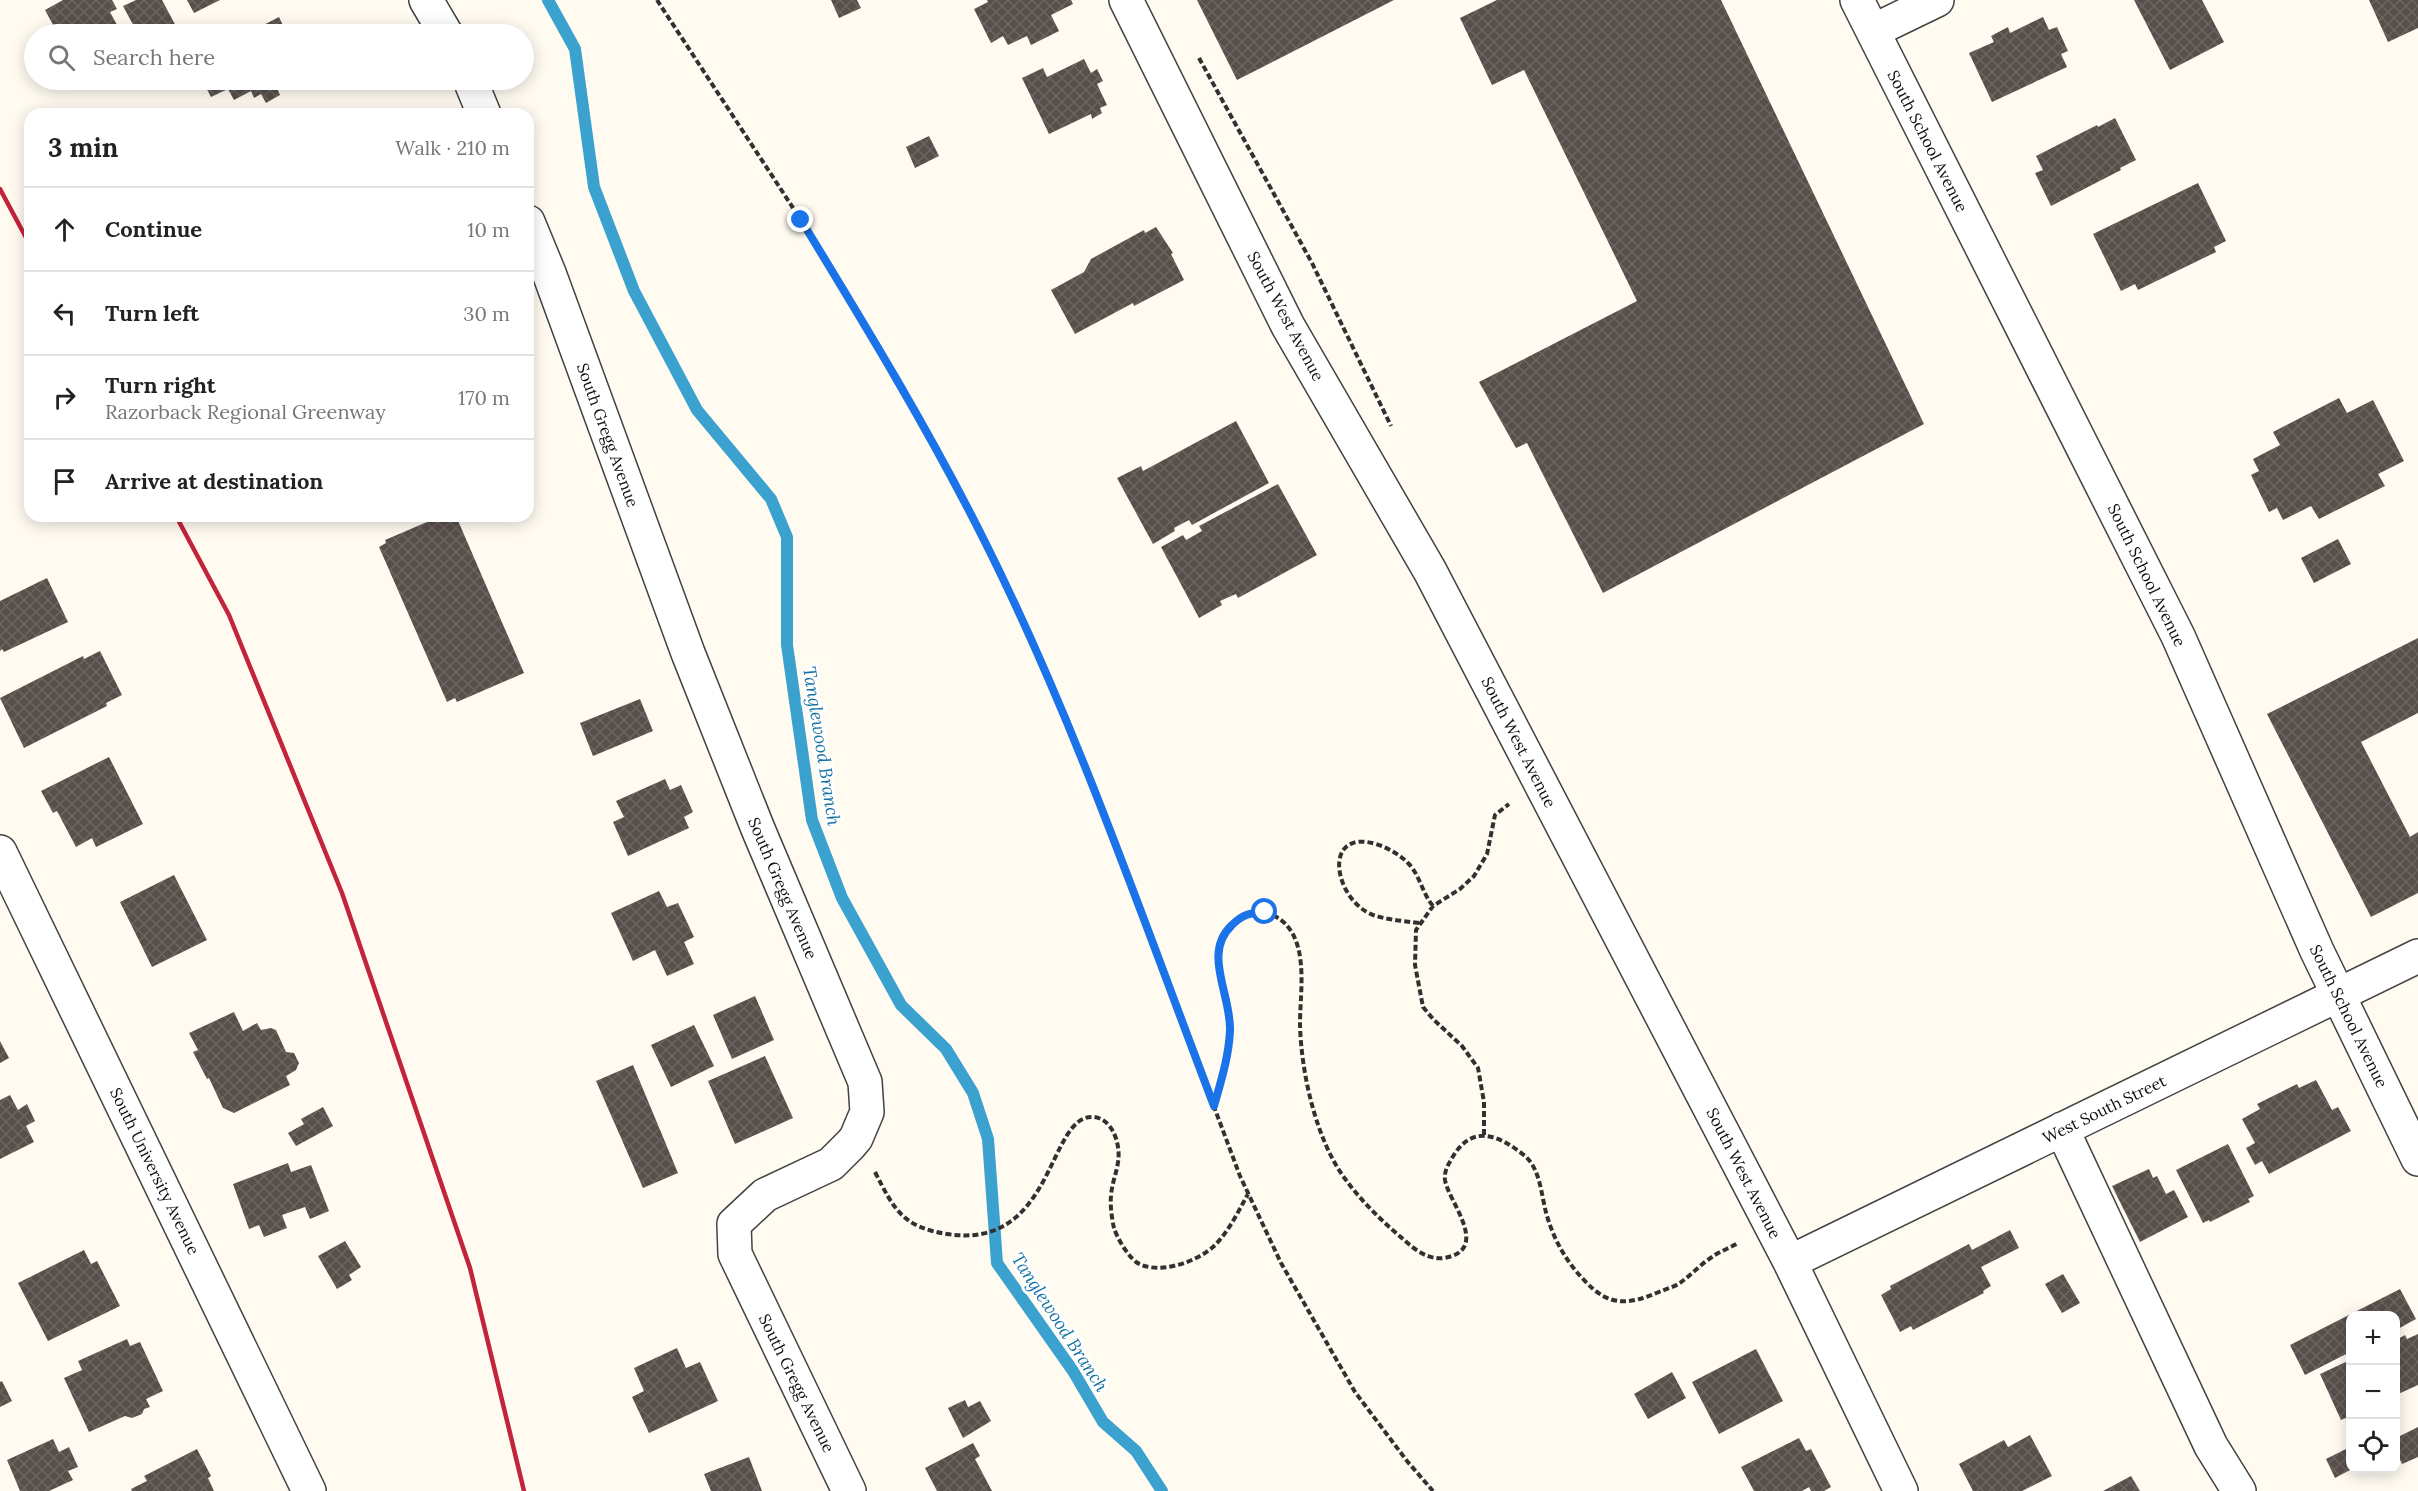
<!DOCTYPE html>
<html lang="en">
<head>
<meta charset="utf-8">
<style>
  body { margin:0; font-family:Lora,serif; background:#f2f2f2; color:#222 }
  .controls { position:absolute; right:18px; bottom:18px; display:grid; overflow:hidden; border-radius:12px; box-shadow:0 3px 15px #0003 }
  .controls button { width:54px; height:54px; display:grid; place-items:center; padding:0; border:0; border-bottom:2px solid #e0e0e0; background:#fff; color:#222; font:30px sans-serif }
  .stop { position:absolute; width:18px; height:18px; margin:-14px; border:4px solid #1a73e8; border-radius:50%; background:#fff }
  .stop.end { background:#1a73e8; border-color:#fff; box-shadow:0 2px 6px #0008 }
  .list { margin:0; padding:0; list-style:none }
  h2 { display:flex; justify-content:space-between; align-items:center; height:78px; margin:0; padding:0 24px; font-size:26px }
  h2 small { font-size:20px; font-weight:400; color:#767676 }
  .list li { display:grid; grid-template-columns:39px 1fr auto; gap:18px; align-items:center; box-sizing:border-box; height:84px; padding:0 24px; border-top:2px solid #e0e0e0 }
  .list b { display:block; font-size:22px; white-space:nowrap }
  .list p { margin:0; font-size:20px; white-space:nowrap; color:#767676 }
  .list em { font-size:20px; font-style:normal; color:#767676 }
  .icon { flex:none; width:33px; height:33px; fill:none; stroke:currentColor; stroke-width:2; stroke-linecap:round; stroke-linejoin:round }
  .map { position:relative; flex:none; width:2418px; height:1491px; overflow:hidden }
  .search { position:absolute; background:#fff; box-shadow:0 3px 15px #0003; left:24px; top:24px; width:510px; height:66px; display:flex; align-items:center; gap:15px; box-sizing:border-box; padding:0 21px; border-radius:33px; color:#767676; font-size:22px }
  .panel { position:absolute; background:#fff; box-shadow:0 3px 15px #0003; left:24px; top:108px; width:510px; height:414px; border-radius:18px }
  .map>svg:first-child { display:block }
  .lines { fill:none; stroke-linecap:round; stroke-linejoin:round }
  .stream { stroke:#3ba2d0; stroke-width:12 }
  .building { fill:url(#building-cross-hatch) }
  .minor-casing { stroke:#424242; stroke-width:36 }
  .path { stroke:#313131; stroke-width:4; stroke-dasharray:6 3; stroke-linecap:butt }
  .minor { stroke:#fff; stroke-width:33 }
  .rail { stroke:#c2243a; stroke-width:4.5 }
  .route { stroke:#1a73e8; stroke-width:8 }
  .labels { text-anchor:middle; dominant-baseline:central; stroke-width:6; stroke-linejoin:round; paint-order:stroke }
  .street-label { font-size:16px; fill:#0f0f0f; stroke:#fff }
  .water-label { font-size:18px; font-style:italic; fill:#1573a4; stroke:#fff }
</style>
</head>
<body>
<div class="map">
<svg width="2418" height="1491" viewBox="0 0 2418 1491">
  <defs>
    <pattern id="building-cross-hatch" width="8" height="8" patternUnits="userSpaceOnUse" patternTransform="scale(1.5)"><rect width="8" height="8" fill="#584f4b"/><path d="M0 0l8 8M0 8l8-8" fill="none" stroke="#6b6461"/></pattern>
  </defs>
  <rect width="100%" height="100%" fill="#fffbf1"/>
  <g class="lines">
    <path class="stream" d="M548,0L575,49L594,187L634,291L697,410L771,499L787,537V645L812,820L842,898L901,1005L946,1049L973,1093L988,1139L997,1263L1073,1371L1103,1422L1136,1451L1162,1491"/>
  </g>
  <path class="building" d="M63,0H112L117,9L110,12L122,34H58L45,10Z
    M136,0H162L177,28L165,34H138L123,6Z
    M187,0H220L194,13Z
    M831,0H857L861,8L839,18Z
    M987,0H1071L1073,4L1051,15L1059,31L1031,45L1027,36L1008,45L1003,36L991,43L974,9L988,2Z
    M1197,0H1394L1237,80Z
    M1497,0H1721L1924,424L1603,593L1527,443L1516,448L1479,382L1637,301L1524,70L1492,85L1460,18Z
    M2134,0H2202L2224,42L2170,70Z
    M2369,0H2418V28L2388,42Z
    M279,17L287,34H235L244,30L252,31Z
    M2043,17L2049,30L2057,27L2068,51L2061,54L2067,67L1992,102L1969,53L1994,42L1991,36L2008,27L2010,33Z
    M1084,59L1091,73L1097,69L1103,81L1097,84L1107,105L1100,108L1102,113L1092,119L1091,114L1049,134L1022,78L1043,68L1047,77Z
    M202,80H293L277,88L280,95L266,103L261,94L254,98L251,91L234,100L228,89L211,97Z
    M2115,118L2136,160L2120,168L2121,170L2051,206L2035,173L2043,170L2036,156L2097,125L2098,127Z
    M929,136L939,156L915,168L906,147Z
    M2198,183L2226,241L2214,247L2216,252L2138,290L2135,284L2121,291L2093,234Z
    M1156,227L1173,253L1171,254L1184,280L1134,306L1133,303L1075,334L1051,290L1084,272L1091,259L1144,230L1145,233Z
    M2339,398L2347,413L2373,400L2404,461L2378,474L2385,486L2319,519L2311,506L2283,520L2277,508L2269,512L2251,475L2259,471L2253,459L2280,445L2273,432Z
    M1236,421L1269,483L1192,525L1189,520L1174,528L1175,531L1153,544L1117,478L1141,466L1143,471Z
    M1278,484L1317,555L1238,598L1236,594L1220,601L1222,605L1199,618L1161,547L1183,535L1186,540L1202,531L1199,526Z
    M441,516H456L524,673L457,702L455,698L447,702L379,547L386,543L385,540Z
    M2338,539L2351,564L2314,583L2301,558Z
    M47,578L68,622L4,652L2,649L0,651V601Z
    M2418,638V713L2361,742L2410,837L2418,832V893L2371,917L2267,714Z
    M100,651L122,695L106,703L107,706L24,748L0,698L83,656L84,659Z
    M640,699L653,731L593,756L580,723Z
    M109,757L143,824L96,847L92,838L76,847L57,811L53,813L41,791Z
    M665,779L670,790L681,785L693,812L684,817L689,828L628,856L613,822L624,817L616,801Z
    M174,875L207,940L152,967L120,902Z
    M659,891L667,907L678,903L694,937L684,942L694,964L667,976L655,950L633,961L611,913Z
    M755,996L774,1040L732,1059L713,1015Z
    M234,1012L243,1031L257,1023L261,1030L271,1028L276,1030L286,1052L294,1053L299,1063L296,1070L286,1076L290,1085L234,1113L223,1108L209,1078L207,1079L193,1052L198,1050L189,1033Z
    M694,1025L714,1066L671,1087L651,1045Z
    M0,1041L9,1058L0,1063Z
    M765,1056L793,1118L735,1144L708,1081Z
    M633,1065L678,1173L643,1188L596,1081Z
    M2316,1080L2332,1110L2338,1107L2351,1131L2269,1174L2262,1161L2255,1165L2246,1148L2255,1143L2242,1119L2260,1109L2257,1104L2297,1084L2299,1088Z
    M10,1095L18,1110L27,1104L35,1121L26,1126L34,1142L0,1159V1100Z
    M323,1107L333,1126L296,1146L288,1133L304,1124L301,1119Z
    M2228,1144L2254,1196L2248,1199L2250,1202L2210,1222L2209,1220L2203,1223L2176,1170Z
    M288,1163L291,1172L311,1165L329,1211L310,1219L305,1207L282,1215L287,1228L264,1237L259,1225L249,1229L233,1184Z
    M2149,1169L2153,1178L2157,1176L2166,1194L2174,1190L2188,1217L2140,1242L2112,1186Z
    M2010,1230L2019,1248L1981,1267L1991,1286L1983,1291L1984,1293L1913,1330L1911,1326L1900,1332L1881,1295L1891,1289L1890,1286L1969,1244L1972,1250Z
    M345,1241L361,1267L349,1275L352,1280L337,1289L318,1256Z
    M84,1250L91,1264L97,1261L120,1306L48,1341L18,1283Z
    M2063,1274L2080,1303L2062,1313L2045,1284Z
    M2400,1289L2416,1319L2396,1330V1316H2350V1352L2305,1375L2290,1345Z
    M2418,1334V1385L2396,1395V1340L2405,1335L2407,1339Z
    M127,1339L130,1346L140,1342L163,1391L146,1399L150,1407L144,1409L142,1414L132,1418L125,1416L89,1432L64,1378L82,1370L78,1361Z
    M677,1348L686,1368L700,1362L718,1401L649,1433L632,1397L644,1391L634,1368Z
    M1756,1349L1783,1401L1719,1434L1692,1382Z
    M2350,1360V1416L2341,1420L2320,1374Z
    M1672,1372L1686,1398L1648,1419L1634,1394Z
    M2,1381L12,1401L0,1407V1382Z
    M965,1400L968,1407L980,1401L991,1421L963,1438L948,1408Z
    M2418,1427V1457L2402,1464L2396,1450V1438Z
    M2030,1435L2052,1476L2022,1491H1973L1959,1464L2004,1440L2008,1447Z
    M1799,1438L1806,1451L1811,1449L1831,1487L1824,1491H1811L1809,1487L1802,1491H1754L1741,1467Z
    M53,1439L59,1452L69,1447L78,1467L68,1471L73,1480L49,1491H20L7,1460Z
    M973,1443L980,1456L975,1459L992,1491H937L925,1468Z
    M2350,1447V1470L2335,1478L2326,1459Z
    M197,1449L211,1476L208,1478L214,1491H132L131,1489L147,1481L144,1476Z
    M749,1457L762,1491H711L704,1474Z
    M2131,1476L2140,1491H2103Z"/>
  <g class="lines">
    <g class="minor-casing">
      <path id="minor" d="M426,0L446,34
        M1126,0L1288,326L1430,571L1790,1262L1901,1491
        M1857,0L2178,636L2317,951L2418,1159
        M1873,31L1937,0
        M470,80L484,114
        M528,222L549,273L688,653L758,829L865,1082L867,1112L856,1138L851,1144L831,1164L765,1195L734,1224L735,1254L849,1491
        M0,852L309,1491
        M2062,1129L2211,1446L2239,1491
        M1790,1262L2418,956"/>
    </g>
    <path class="path" d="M657,0L801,220L901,384L984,540L1035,649L1112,835L1240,1176L1281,1263L1355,1392L1407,1461L1433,1491
      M1199,58L1312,263L1391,426
      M1419,923C1404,921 1388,920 1373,915C1334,900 1321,828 1376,844C1388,848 1399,854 1408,863C1420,875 1422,893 1433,906
      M1214,1106C1221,1080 1231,1053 1230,1026C1229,1018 1230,1010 1228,1002C1224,981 1212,961 1220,939C1222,934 1227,929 1231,925C1250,908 1276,908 1291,931C1307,956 1300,996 1300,1024C1301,1072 1316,1141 1346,1180C1362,1202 1383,1222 1403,1239C1415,1250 1428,1260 1444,1258C1492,1250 1448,1201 1445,1180C1444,1171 1448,1165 1452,1158C1472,1123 1499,1135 1525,1156C1541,1170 1541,1196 1547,1216C1554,1240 1567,1263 1585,1281C1609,1307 1628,1305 1659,1292C1666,1289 1674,1287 1680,1283C1691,1275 1701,1264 1712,1257C1720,1251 1730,1248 1738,1243
      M1484,1135V1102L1478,1068L1462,1046L1433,1019L1423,1007L1415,965L1416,930L1433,906L1460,889L1474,876L1487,854L1495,815L1509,804
      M875,1172C894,1209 902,1227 947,1234C1056,1251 1047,1113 1094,1117C1109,1119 1116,1134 1118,1147C1121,1165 1112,1179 1111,1196C1110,1205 1112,1220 1114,1228C1117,1238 1128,1256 1136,1262C1157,1276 1196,1262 1213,1247C1228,1233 1238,1212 1248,1194"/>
    <use href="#minor" class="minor"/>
    <path class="rail" d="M0,189L30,245
      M176,516L229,615L342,893L470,1268L524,1491"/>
  </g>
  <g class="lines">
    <path class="route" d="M801,220C865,325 929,430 984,540C1075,721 1142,917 1214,1106C1221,1081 1229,1056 1230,1030C1231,994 1202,953 1232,925C1243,914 1250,913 1265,912"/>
  </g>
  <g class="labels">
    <g class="street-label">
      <text transform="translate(1928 141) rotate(63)">South School Avenue</text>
      <text transform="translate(1286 316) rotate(62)">South West Avenue</text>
      <text transform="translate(608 435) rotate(70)">South Gregg Avenue</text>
      <text transform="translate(2147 575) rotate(64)">South School Avenue</text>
      <text transform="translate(1519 742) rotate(63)">South West Avenue</text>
      <text transform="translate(783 888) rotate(67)">South Gregg Avenue</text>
      <text transform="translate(2349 1016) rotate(64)">South School Avenue</text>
      <text transform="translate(2104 1109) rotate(-26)">West South Street</text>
      <text transform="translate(155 1171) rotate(64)">South University Avenue</text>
      <text transform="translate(1744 1173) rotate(63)">South West Avenue</text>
      <text transform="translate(797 1383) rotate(64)">South Gregg Avenue</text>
    </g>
    <g class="water-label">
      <text transform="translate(822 746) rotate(81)">Tanglewood Branch</text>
      <text transform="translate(1060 1322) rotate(57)">Tanglewood Branch</text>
    </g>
  </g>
</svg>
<div class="controls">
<button>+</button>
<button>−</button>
<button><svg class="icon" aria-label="locate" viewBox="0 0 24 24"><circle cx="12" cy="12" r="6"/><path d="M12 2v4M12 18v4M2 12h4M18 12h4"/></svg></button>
</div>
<div class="stop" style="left:1265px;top:912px"></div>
<div class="stop end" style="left:801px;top:220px"></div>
<div class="search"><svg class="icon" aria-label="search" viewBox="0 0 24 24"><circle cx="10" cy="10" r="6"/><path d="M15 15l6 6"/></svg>Search here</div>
<section class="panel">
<h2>3 min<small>Walk · 210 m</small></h2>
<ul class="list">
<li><svg class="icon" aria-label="ahead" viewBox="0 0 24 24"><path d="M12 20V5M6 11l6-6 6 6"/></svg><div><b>Continue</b></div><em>10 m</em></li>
<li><svg class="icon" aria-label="left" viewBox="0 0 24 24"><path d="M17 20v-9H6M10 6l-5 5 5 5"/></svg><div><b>Turn left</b></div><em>30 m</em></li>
<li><svg class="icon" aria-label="right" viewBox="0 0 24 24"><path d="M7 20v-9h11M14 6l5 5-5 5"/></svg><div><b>Turn right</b><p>Razorback Regional Greenway</p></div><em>170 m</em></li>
<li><svg class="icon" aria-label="arrive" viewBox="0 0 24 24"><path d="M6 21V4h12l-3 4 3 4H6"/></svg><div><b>Arrive at destination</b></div></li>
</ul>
</section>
</div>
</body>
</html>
